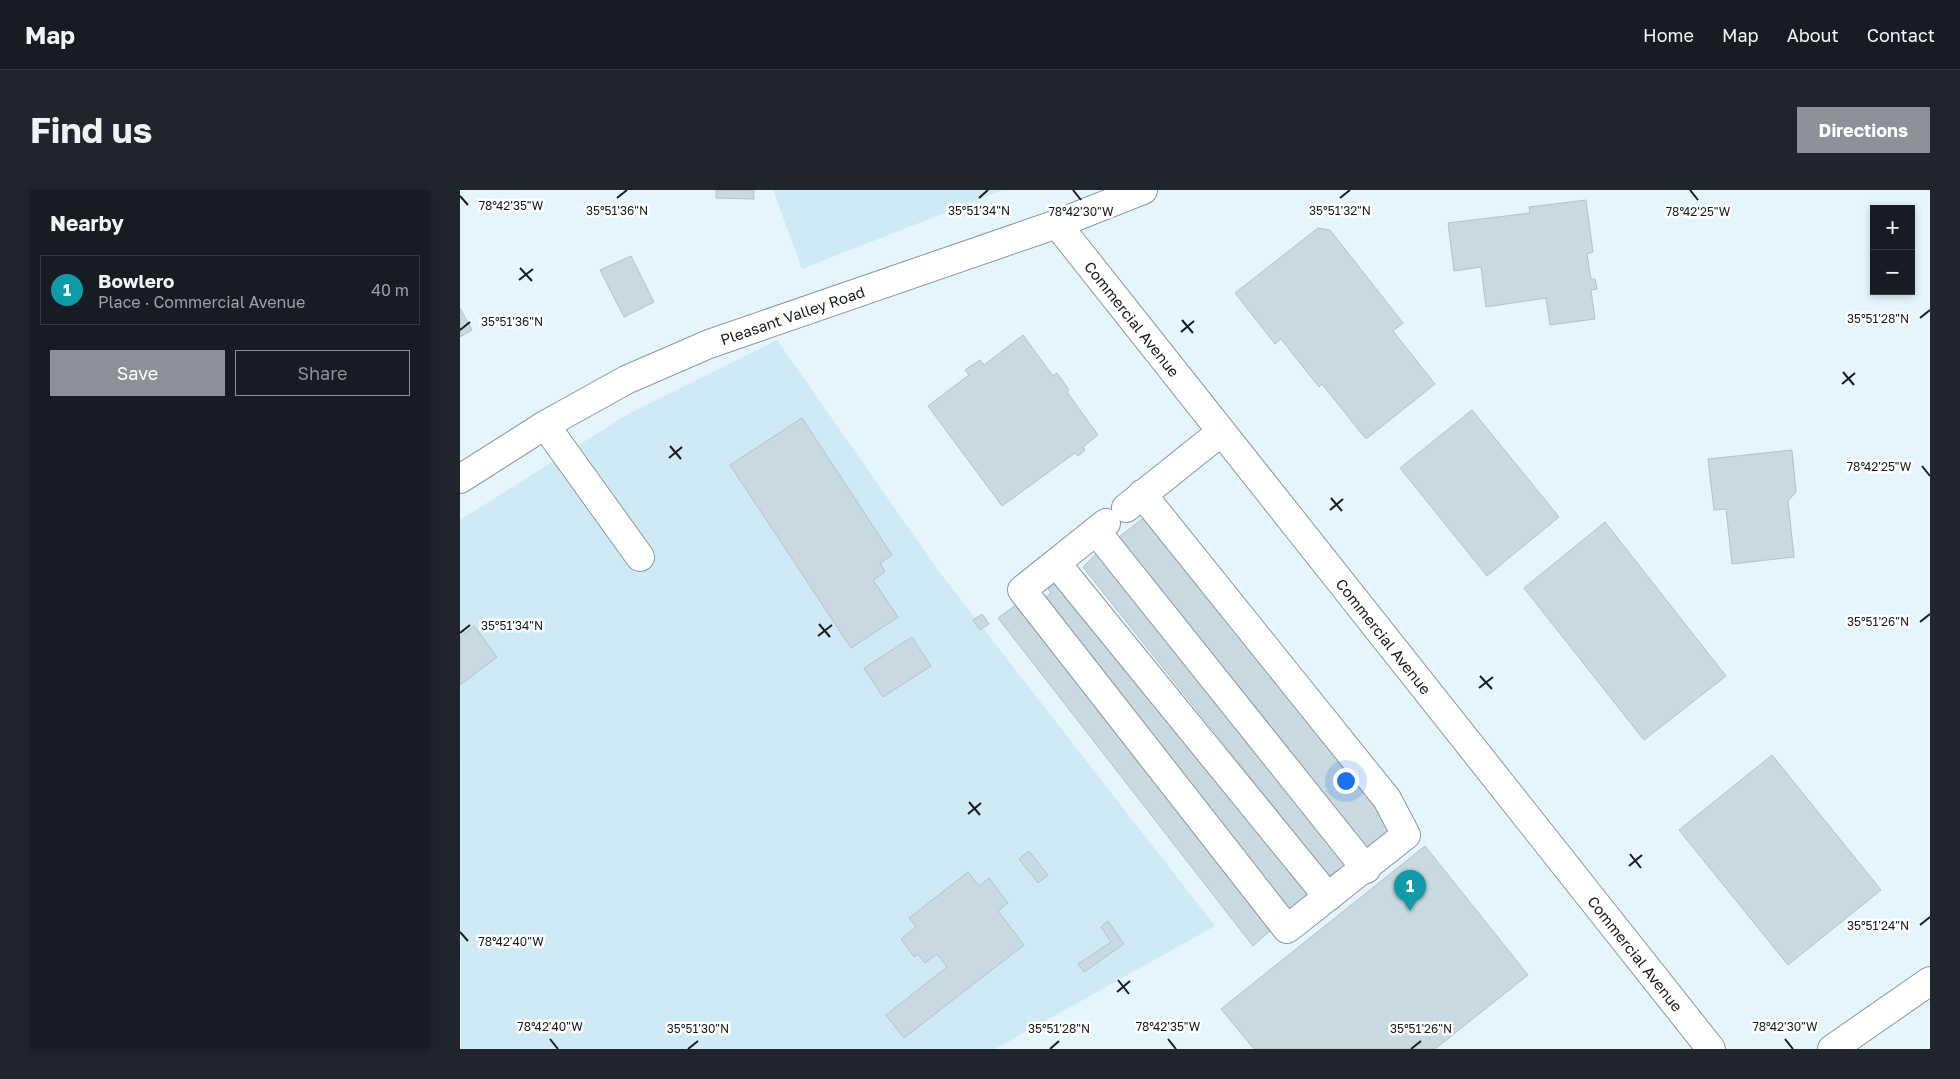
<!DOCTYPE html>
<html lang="en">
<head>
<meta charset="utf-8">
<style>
  body { margin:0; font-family:"Golos Text",sans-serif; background:#20242c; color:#f1f3f6 }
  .controls { position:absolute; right:15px; top:15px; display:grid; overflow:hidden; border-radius:0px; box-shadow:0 2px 8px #0003 }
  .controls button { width:45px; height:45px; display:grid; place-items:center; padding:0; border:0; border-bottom:1px solid #363941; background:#171b24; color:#f1f3f6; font:25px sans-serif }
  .you { position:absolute; left:885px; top:590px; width:18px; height:18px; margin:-12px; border:4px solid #fff; border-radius:50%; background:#1a73e8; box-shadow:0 0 0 8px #1a73e833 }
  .badge { display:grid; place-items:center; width:32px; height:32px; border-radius:50%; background:#8c9099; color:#fff; font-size:16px; font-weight:700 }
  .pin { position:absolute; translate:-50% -41px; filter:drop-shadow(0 1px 2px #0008) }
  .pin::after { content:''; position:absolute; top:26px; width:18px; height:15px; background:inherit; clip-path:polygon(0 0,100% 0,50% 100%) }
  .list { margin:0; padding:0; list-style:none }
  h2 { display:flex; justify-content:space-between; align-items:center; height:65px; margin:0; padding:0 20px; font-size:21px }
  h2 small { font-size:16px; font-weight:400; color:#9ea1a6 }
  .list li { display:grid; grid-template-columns:32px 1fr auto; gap:15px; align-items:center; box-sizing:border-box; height:70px; margin:0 10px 10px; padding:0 10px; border:1px solid #363941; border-radius:0px }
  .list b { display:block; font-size:19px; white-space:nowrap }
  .list p { margin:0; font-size:16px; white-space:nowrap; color:#9ea1a6 }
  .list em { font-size:16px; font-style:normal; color:#9ea1a6 }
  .actions { display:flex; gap:10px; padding:15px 20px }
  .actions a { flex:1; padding:11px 0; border:1px solid #8c9099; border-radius:0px; text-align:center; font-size:18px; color:#8c9099 }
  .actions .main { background:#8c9099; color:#fff }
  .map { position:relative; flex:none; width:1470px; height:859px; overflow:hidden; border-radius:0px }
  header { display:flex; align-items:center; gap:30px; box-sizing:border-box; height:70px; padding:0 25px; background:#171b24; border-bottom:1px solid #363941 }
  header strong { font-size:24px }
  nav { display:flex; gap:28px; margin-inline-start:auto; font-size:18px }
  .intro { display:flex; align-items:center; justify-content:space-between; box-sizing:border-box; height:120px; padding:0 30px }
  h1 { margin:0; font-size:35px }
  .button { padding:12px 22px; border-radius:0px; background:#8c9099; color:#fff; font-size:18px; font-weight:700 }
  main { display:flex; gap:30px; padding:0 30px }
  aside { flex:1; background:#171b24; border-radius:0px; box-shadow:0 2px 8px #0003 }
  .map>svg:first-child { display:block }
  .built { fill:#d0eaf5 }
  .building { fill:#c9d9e1; stroke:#b2c2c9 }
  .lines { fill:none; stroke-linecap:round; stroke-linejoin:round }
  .minor-casing { stroke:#8a99a0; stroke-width:30 }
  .minor { stroke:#fff; stroke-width:28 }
  .ticks { fill:none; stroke:#161c1f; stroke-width:2 }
  .labels { text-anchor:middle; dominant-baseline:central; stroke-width:5; stroke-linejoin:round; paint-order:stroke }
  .street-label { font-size:15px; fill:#161c1f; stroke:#fff }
  .ticks-label { font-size:12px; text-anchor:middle; fill:#161c1f; stroke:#fff; stroke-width:5; stroke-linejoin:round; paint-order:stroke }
</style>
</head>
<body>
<header>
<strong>Map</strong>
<nav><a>Home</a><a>Map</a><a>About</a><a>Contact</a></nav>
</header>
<div class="intro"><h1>Find us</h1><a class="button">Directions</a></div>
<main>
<aside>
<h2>Nearby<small></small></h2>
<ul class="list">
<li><span class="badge" style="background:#0f9aa8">1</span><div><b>Bowlero</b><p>Place · Commercial Avenue</p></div><em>40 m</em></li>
</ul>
<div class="actions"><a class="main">Save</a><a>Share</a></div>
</aside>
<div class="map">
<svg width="1470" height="859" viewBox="0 0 1470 859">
  <rect width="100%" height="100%" fill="#e4f5fd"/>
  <path class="built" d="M313,0H543L342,79Z
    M317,150L480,383L755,736L535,859H1L0,330L168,224Z"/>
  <path class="building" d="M256,0H294V9L256,8Z
    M1126,10L1133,62L1127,64L1131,89H1135L1137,99L1131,100L1135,129L1090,135L1086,108L1026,117L1021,77L994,81L988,33L1070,23L1069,17Z
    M858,38L870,40L943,133L933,141L975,194L906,249L862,194L859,197L821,149L815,154L775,103Z
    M171,66L194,112L164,127L140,80Z
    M0,118L12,140L0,147Z
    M563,145L593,186L597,183L609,200L607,202L638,245L623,257L625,260L618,266L615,263L542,316L468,216L509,185L505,180L520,170L524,175Z
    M1012,220L1099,327L1027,386L940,278Z
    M342,228L432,365L420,373L425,382L413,390L438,427L391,458L270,275Z
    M1332,260L1336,302L1328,311L1334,367L1272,374L1266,319L1254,320L1248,269Z
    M686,326L933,637L906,658L659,347Z
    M1145,332L1266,486L1184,550L1064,398Z
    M640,360L892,676L883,684L879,679L869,686L623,377Z
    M602,388L856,705L842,716L839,711L830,719L582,410L591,403L588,399Z
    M557,414L811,740L793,756L538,428Z
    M522,424L529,434L520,440L513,430Z
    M14,436L37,467L0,495V447Z
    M452,447L471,476L423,507L404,478Z
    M1312,565L1421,700L1328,775L1219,640Z
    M965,656L1068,785L975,859H794L761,819Z
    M569,661L588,685L578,693L559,669Z
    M508,682L519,696L529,688L548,713L538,721L564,755L444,848L426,825L487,777L477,764L465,773L458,764L454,767L441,749L456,737L449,728Z
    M648,731L664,754L624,782L618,774L651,752L641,737Z"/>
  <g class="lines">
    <g class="minor-casing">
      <g id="minor">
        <path id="s1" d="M597,34L1251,859"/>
        <path d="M85,235L180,367"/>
        <path id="s2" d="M0,289L85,235L166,190L249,154L597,34L683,0"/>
        <path d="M666,318L761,242"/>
        <path d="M646,333L562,400L827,739L946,645L927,609L682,304"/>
        <path d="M636,341L906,679"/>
        <path d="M596,373L868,707"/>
        <path d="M1372,859L1470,791"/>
      </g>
    </g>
    <use href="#minor" class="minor"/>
  </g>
  <path class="ticks" d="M613,0L621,10M1230,0L1238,10M0,6L8,15M157,8L167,0M519,8L528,0M880,8L890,0M60,78L72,91M59,90L73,79M1460,128L1470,120M722,130L733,143M0,140L10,132M721,142L734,131M1383,182L1394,195M1382,194L1395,183M210,256L221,269M209,268L222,257M1462,276L1470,286M871,308L882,321M870,320L883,309M1460,432L1470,424M359,434L370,447M0,443L10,435M358,446L372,435M1020,486L1032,499M1019,498L1033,487M509,612L520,625M508,624L521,613M1170,664L1181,678M1169,676L1182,665M1460,735L1470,727M0,742L8,751M658,790L669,804M657,802L670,791M90,849L98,859M708,849L716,859M1325,849L1333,859M228,859L238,851M590,859L599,851M951,859L961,851"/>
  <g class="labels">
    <g class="street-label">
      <text stroke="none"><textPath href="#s2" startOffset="372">Pleasant Valley Road</textPath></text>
      <text stroke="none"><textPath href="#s1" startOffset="121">Commercial Avenue</textPath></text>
      <text stroke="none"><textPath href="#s1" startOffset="526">Commercial Avenue</textPath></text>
      <text stroke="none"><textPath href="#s1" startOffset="931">Commercial Avenue</textPath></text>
    </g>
  </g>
  <g class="ticks-label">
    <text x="51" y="20">78°42'35"W</text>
    <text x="157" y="25">35°51'36"N</text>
    <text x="519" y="25">35°51'34"N</text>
    <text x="880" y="25">35°51'32"N</text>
    <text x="1238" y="26">78°42'25"W</text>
    <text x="621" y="26">78°42'30"W</text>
    <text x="1418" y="133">35°51'28"N</text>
    <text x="52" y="136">35°51'36"N</text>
    <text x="1419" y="281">78°42'25"W</text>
    <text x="1418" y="436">35°51'26"N</text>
    <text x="52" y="440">35°51'34"N</text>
    <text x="1418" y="740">35°51'24"N</text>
    <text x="51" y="756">78°42'40"W</text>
    <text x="90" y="841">78°42'40"W</text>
    <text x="708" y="841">78°42'35"W</text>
    <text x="1325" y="841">78°42'30"W</text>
    <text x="238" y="843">35°51'30"N</text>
    <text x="599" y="843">35°51'28"N</text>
    <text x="961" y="843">35°51'26"N</text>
  </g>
</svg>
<div class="controls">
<button>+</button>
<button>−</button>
</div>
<div class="you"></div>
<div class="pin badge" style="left:950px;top:721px;background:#0f9aa8">1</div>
</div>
</main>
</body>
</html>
